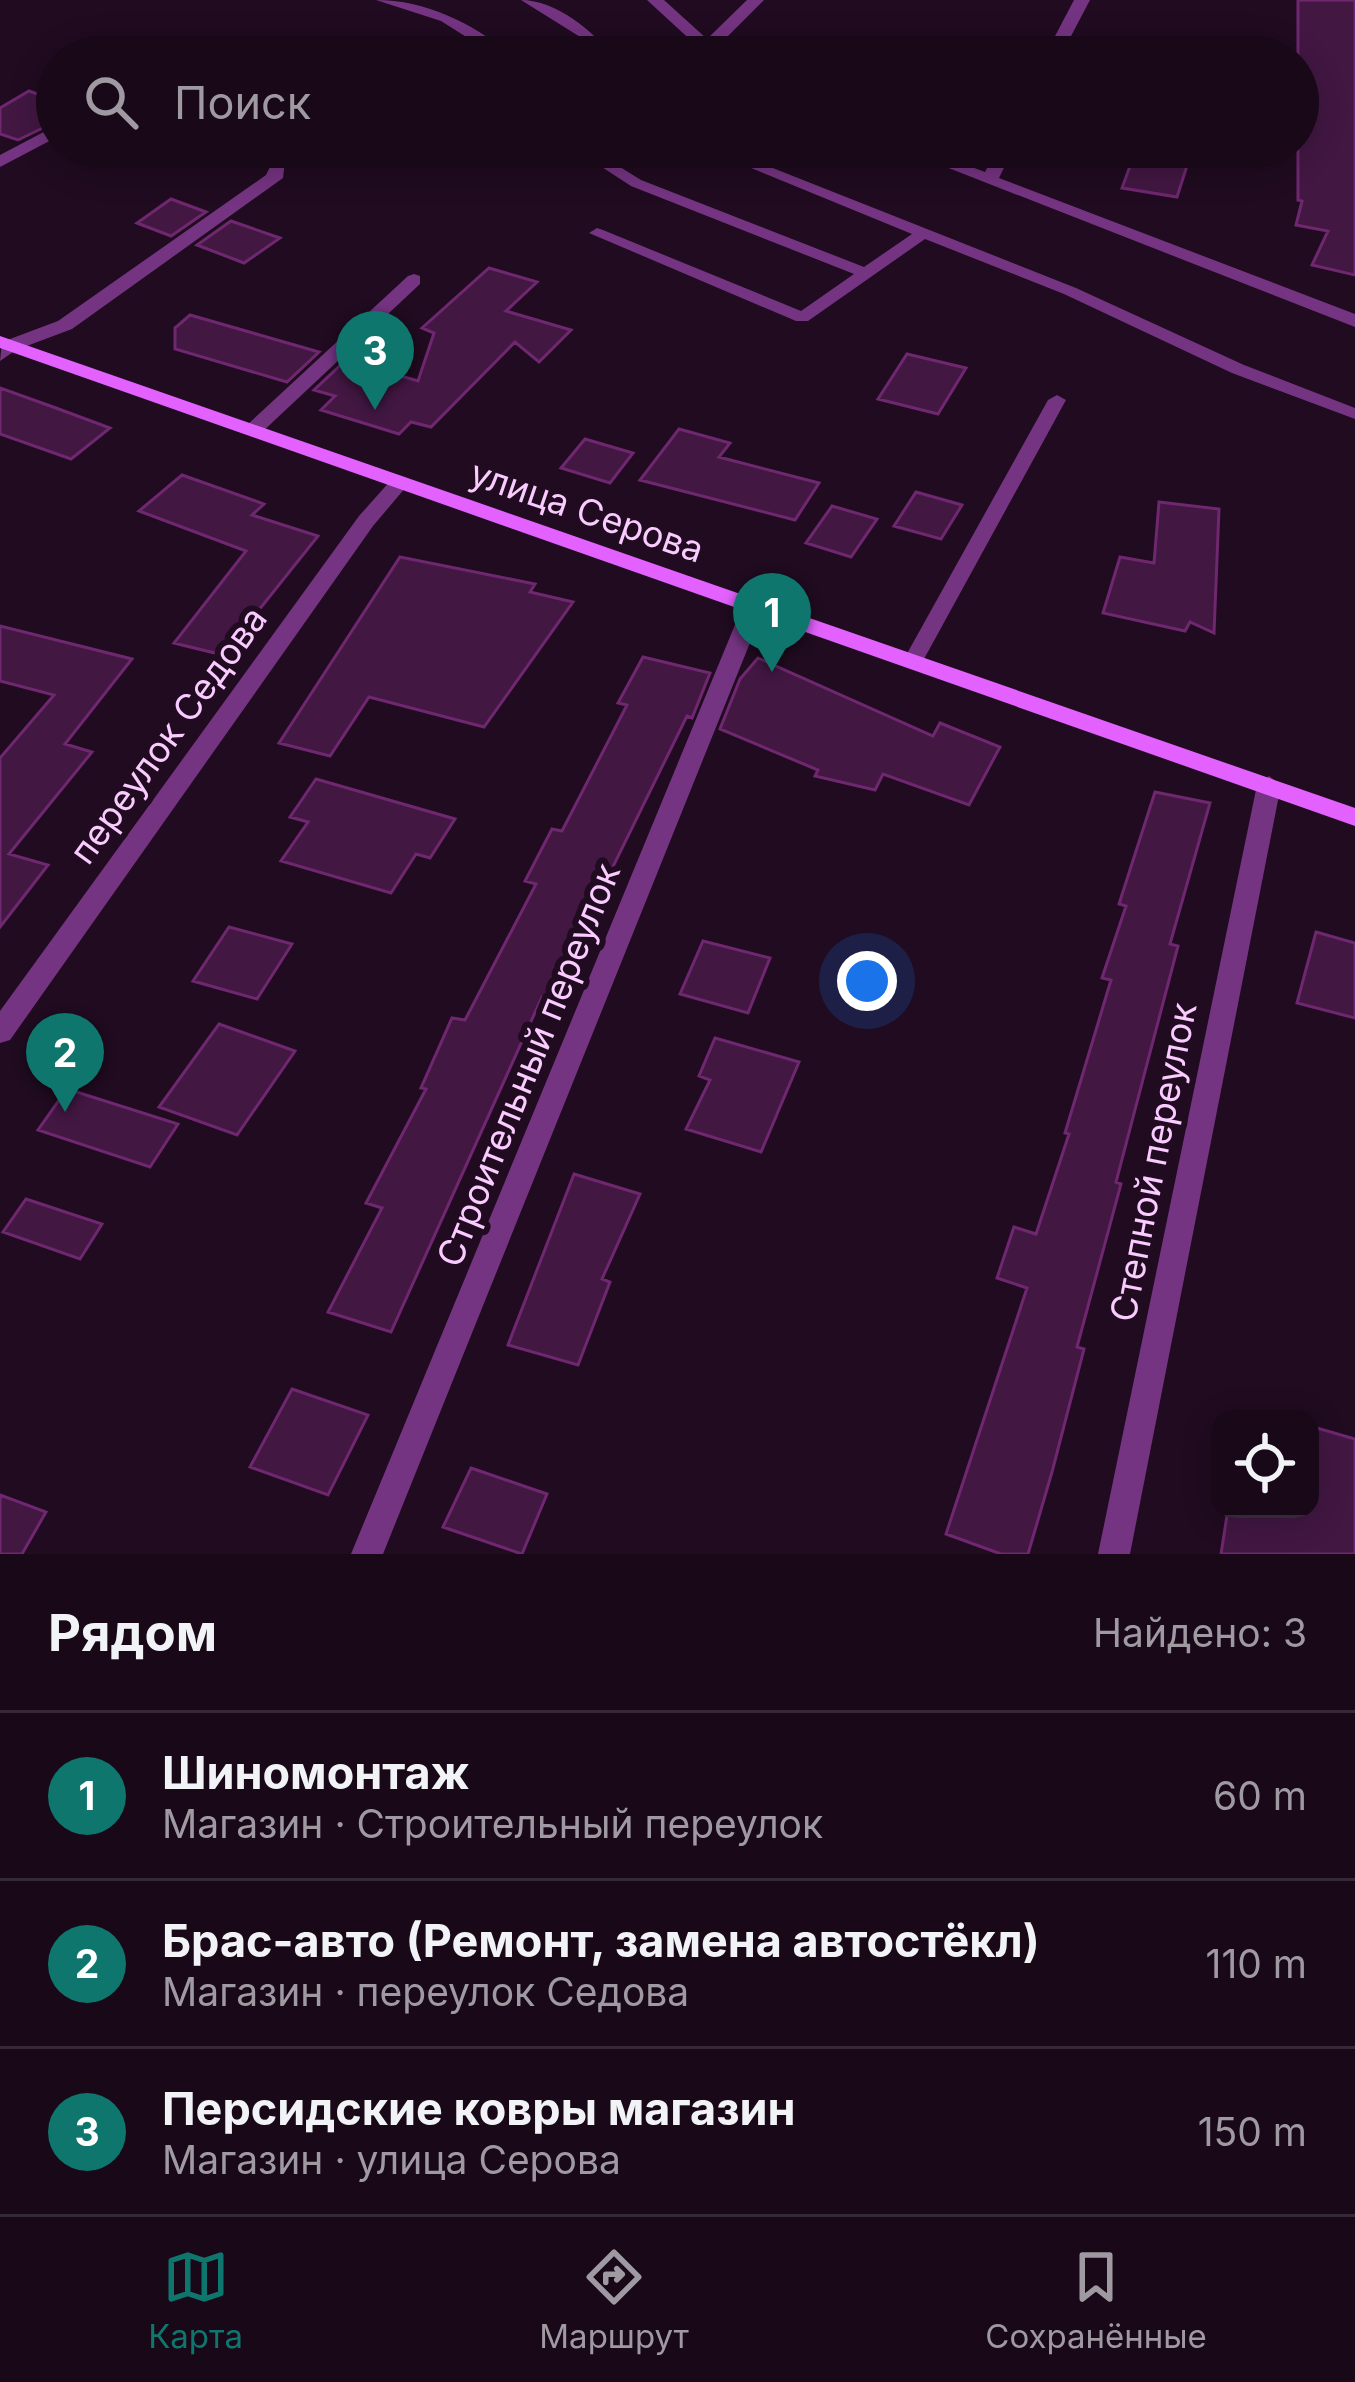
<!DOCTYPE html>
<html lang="ru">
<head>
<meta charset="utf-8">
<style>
  body { margin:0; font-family:Inter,sans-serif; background:#251625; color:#f1f3f6 }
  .controls { position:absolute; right:36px; bottom:36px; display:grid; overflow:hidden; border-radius:24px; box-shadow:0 6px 30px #0003 }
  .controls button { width:108px; height:108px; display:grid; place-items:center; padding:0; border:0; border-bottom:3px solid #362937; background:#180818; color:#f1f3f6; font:60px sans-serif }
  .you { position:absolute; left:867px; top:981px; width:42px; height:42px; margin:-30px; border:9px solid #fff; border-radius:50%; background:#1a73e8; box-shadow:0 0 0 18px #1a73e833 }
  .badge { display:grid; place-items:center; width:78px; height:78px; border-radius:50%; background:#0f766e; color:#fff; font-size:39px; font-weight:700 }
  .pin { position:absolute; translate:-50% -99px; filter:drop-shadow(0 3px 6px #0008) }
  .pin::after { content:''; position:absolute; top:63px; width:42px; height:36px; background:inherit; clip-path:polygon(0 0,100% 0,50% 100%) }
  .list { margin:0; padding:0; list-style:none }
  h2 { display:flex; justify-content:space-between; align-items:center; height:156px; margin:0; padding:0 48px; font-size:51px }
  h2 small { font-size:39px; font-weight:400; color:#9f9aa2 }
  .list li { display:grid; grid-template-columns:78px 1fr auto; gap:36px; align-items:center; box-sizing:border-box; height:168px; padding:0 48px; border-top:3px solid #362937 }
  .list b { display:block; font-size:45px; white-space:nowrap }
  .list p { margin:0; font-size:39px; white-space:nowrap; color:#9f9aa2 }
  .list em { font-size:39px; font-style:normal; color:#9f9aa2 }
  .icon { flex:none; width:66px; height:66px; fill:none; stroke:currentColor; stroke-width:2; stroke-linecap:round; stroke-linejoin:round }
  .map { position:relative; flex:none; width:1355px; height:1554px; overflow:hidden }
  .search { position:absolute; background:#180818; box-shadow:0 6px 30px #0003; left:36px; right:36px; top:36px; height:132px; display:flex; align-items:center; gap:30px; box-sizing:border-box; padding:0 42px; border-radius:66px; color:#9f9aa2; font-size:45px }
  .sheet { height:660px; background:#180818 }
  nav { display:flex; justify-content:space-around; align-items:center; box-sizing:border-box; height:168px; border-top:3px solid #362937; background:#180818; font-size:33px; color:#9f9aa2 }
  nav a { display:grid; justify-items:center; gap:6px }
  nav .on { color:#0f766e }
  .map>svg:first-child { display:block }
  .building { fill:#421742; stroke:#6f2770; stroke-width:3 }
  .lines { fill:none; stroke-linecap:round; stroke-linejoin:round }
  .lane { fill:#753482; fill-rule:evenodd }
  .street { fill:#753482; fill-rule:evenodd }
  .secondary { fill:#e362ff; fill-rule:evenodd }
  .labels { text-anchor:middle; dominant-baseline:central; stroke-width:12; stroke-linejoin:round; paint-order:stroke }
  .street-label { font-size:36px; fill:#facbff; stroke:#200b20 }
</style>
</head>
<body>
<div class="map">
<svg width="1355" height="1554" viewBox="0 0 1355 1554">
  <rect width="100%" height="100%" fill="#200b20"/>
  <path class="building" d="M1298,0H1355V275L1312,265L1328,231L1296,225L1302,201L1298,200Z
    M29,91L57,101V121L18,140L0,134V108Z
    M1137,147H1193L1177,197L1122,188Z
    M171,199L206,212L171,236L137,223Z
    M231,221L280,238L244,263L197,245Z
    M489,268L537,282L506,311L571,330L539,362L515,342L431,427L411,422L399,434L321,410L335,396L314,390L346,360L418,381L434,333L422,328Z
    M190,315L319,352L287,382L175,349V328Z
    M907,354L966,368L938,414L878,399Z
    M0,388L56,408L110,428L71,459L0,434Z
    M679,429L730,443L719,457L819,483L795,520L640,480Z
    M585,439L633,453L610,483L561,468Z
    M182,475L264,504L252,515L318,536L223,655L174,643L246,551L139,511Z
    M916,492L962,505L941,539L894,526Z
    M1159,502L1219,509L1214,633L1190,622L1185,631L1103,613L1120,557L1154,563Z
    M832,506L877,519L851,557L806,543Z
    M400,557L535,584L530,592L573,602L484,727L369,697L330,756L279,743Z
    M0,626L132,659L65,744L92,752L9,854L48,865L0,927V758L54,695L0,681Z
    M643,657L710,673L692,718L687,716L548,999L542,997L391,1332L328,1312L382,1208L366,1203L426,1089L421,1088L452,1018L465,1020L536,884L525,881L552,829L562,831L627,705L618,703Z
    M758,658L933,736L940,723L1000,747L969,805L883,774L875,790L815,776L818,770L720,729L740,679Z
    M316,779L455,819L430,858L416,854L391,893L281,861L308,822L290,817Z
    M1155,792L1210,803L1170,944L1178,946L1116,1182L1121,1184L1077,1347L1084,1349L1052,1472L1028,1554H1001L946,1534L1027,1288L997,1278L1014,1227L1036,1234L1069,1134L1065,1133L1111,980L1102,978L1126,906L1119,904Z
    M229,927L292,944L257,999L193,981Z
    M1316,932L1355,943V1018L1297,1003Z
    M703,941L770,958L748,1013L680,994Z
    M219,1024L295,1051L237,1135L159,1107Z
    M715,1038L799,1062L761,1152L686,1129L710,1080L699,1076Z
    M67,1089L178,1124L150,1167L38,1130Z
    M574,1174L640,1194L602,1279L610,1282L578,1365L508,1345Z
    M26,1199L102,1224L80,1259L3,1232Z
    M292,1389L368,1415L328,1495L250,1467Z
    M1310,1426L1355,1439V1554H1221L1228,1509H1310Z
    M471,1468L547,1494L522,1554L443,1527Z
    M0,1495L46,1512L22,1554H0Z"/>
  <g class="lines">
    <path class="lane" d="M376,0C427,0 476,25 514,57H498L441,21Z
      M521,0C556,0 593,31 614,57H600L585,40Z
      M571,147H588L641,180L864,267L912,234L700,147H720L1076,288L1244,365L1355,408V419L1232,373L1064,294L925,239L808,321H796L589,233L597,228L603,230L801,311L854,274L631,186Z
      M1057,395L1066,400L924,659L914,666L907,664L904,659L1048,400Z"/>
    <path class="street" d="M647,0H664L707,39L747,0H764L717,47L726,57H709Z
      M1074,0H1090L1060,57H1044Z
      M57,125V137L0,167V155Z
      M224,147H247L285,161L283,178L72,329L16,350L0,361L2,342L58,321L266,175L270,167Z
      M895,147H918L985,172L998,147H1014L999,178L1355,314V327Z
      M414,274L420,276V284L260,434H246V426L408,276Z
      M399,477L406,479L409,483L406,487L373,526L10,1040L0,1043V1011L359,516L392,479Z
      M755,596L766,603L383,1554H351L744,603Z
      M1269,776L1281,785L1130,1554H1098L1257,785Z"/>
    <path class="secondary" d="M0,336L1355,808V826L0,348Z"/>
  </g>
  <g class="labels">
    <g class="street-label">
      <text transform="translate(587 511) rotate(19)">улица Серова</text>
      <text transform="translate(168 735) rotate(-54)">переулок Седова</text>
      <text transform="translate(528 1065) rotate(-68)">Строительный переулок</text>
      <text transform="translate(1153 1162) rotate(-79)">Степной переулок</text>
    </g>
  </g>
</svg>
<div class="controls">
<button><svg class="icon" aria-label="locate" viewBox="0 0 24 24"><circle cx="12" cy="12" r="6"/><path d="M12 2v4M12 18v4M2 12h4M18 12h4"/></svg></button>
</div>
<div class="you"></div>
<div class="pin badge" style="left:772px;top:672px">1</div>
<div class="pin badge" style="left:65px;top:1112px">2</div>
<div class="pin badge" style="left:375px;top:410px">3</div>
<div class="search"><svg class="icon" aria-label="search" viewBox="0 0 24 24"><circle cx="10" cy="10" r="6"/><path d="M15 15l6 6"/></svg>Поиск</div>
</div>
<section class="sheet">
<h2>Рядом<small>Найдено: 3</small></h2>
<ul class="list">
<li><span class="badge">1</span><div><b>Шиномонтаж</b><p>Магазин · Строительный переулок</p></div><em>60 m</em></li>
<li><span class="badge">2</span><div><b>Брас-авто (Ремонт, замена автостёкл)</b><p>Магазин · переулок Седова</p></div><em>110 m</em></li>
<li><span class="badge">3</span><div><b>Персидские ковры магазин</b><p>Магазин · улица Серова</p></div><em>150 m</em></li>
</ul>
</section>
<nav>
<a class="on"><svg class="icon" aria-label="map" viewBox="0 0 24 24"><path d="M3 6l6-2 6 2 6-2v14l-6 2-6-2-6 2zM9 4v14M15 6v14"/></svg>Карта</a>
<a><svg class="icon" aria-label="directions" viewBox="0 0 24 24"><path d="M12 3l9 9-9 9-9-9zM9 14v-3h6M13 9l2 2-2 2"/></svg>Маршрут</a>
<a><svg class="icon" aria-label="saved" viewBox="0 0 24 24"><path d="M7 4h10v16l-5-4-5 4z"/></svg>Сохранённые</a>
</nav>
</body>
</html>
